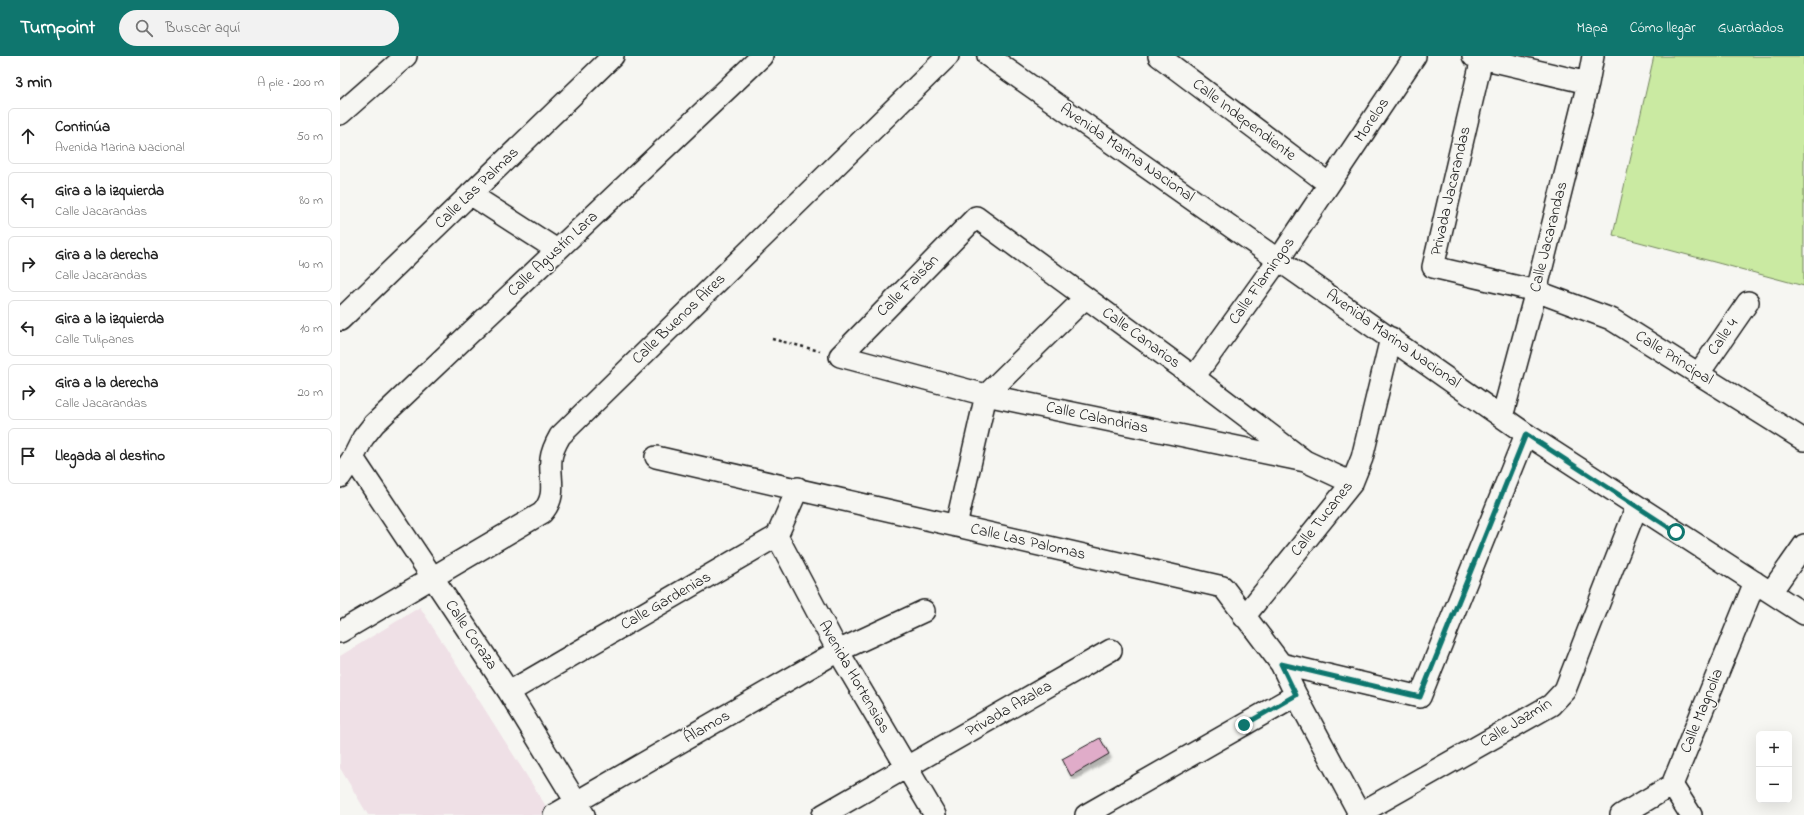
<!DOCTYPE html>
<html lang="es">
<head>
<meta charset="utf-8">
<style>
  body { margin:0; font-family:"Indie Flower",sans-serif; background:#f2f2f2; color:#222 }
  .controls { position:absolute; right:12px; bottom:12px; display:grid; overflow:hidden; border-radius:6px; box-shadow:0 4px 16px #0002 }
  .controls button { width:36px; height:36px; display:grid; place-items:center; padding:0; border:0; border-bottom:1px solid #e0e0e0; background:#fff; color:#222; font:20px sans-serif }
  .stop { position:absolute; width:12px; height:12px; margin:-9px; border:3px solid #0f766e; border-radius:50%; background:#fff }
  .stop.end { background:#0f766e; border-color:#fff; box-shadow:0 1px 4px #0008 }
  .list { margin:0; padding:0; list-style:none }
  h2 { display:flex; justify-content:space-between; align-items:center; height:52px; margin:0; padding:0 16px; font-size:17px }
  h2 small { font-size:13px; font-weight:400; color:#767676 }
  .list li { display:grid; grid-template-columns:26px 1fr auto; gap:12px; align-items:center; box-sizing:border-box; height:56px; margin:0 8px 8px; padding:0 8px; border:1px solid #e0e0e0; border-radius:6px }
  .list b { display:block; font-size:15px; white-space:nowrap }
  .list p { margin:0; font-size:13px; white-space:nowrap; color:#767676 }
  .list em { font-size:13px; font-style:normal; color:#767676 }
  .icon { flex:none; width:22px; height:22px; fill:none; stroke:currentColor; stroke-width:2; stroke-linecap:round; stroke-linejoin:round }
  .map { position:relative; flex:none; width:1464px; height:759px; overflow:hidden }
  header { display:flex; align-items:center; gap:24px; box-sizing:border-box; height:56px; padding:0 20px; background:#0f766e; color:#fff }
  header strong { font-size:19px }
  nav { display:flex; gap:22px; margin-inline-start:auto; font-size:14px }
  .search { width:280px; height:36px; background:#f2f2f2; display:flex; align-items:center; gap:10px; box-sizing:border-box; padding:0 14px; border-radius:22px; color:#767676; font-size:15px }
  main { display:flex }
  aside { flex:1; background:#fff }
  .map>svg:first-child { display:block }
  .built { fill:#efe0e6 }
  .green { fill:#caeaa2; stroke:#73835f }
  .building { fill:#e0acc9; stroke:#1c1c1c; filter:url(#shadow) }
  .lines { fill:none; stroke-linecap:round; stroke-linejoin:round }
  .minor-casing { stroke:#1c1c1c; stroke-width:24 }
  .path { stroke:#1c1c1c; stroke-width:2.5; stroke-dasharray:3 3; stroke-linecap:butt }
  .minor { stroke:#f6f6f2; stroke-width:21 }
  .route { stroke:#0f766e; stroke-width:5 }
  .labels { text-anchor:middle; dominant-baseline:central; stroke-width:3; stroke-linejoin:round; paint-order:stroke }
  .street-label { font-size:16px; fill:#1c1c1c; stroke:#f6f6f2 }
</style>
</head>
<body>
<header>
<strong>Turnpoint</strong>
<div class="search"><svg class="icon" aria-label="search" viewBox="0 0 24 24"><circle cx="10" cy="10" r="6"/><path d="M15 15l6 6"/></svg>Buscar aquí</div>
<nav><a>Mapa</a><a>Cómo llegar</a><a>Guardados</a></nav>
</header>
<main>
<aside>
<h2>3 min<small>A pie · 200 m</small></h2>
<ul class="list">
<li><svg class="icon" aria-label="ahead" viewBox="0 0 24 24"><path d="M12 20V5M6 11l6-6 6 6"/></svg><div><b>Continúa</b><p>Avenida Marina Nacional</p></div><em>50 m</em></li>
<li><svg class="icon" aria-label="left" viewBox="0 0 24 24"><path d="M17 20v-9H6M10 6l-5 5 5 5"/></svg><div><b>Gira a la izquierda</b><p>Calle Jacarandas</p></div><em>80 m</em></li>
<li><svg class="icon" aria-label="right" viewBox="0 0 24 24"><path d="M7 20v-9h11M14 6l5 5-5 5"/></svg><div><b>Gira a la derecha</b><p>Calle Jacarandas</p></div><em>40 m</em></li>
<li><svg class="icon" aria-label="left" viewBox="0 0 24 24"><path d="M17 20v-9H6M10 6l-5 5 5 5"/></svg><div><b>Gira a la izquierda</b><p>Calle Tulipanes</p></div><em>10 m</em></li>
<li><svg class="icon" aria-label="right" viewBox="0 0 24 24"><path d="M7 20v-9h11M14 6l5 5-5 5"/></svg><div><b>Gira a la derecha</b><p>Calle Jacarandas</p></div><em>20 m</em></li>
<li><svg class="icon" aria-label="arrive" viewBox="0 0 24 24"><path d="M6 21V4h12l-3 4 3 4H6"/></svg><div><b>Llegada al destino</b></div></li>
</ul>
</aside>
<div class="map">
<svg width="1464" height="759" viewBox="0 0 1464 759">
  <defs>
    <filter id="shadow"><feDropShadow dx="2.5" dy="4.5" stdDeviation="1" flood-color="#0004"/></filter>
  </defs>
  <rect width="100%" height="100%" fill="#f6f6f2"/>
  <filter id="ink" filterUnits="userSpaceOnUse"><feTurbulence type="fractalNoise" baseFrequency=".025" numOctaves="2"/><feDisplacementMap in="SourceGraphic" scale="8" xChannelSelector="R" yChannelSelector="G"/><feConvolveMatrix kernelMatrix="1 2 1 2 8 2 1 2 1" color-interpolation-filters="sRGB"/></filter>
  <g filter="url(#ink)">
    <path class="built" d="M80,551L209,755L201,759H28L0,712V600Z"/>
    <path class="green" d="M1314,0H1464V230L1273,179Z"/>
    <path class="building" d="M760,682L769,698L731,720L722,703Z"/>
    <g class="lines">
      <g class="minor-casing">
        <path id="minor" d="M648,0L1186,378L1464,558
          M819,0L989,128
          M1133,0L1248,27
          M1142,2L1093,211L1196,235L1271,263L1464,384
          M0,58L66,0
          M130,138L217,194
          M0,264L273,0
          M1359,317L1408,246
          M854,321L939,203L1075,0
          M1162,361L1196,235L1248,27L1253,0
          M316,401L883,531L941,608L956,639L1020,759
          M13,402L169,636L244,759
          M965,405L854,321L636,161L500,300L646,339L965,405L1012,427
          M0,421L13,402L23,382L34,368L422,0
          M616,470L646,339L745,242
          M437,480L498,595L595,759
          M1431,536L1464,489
          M904,561L1012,427L1022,402L1051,282
          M0,576L202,457C218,439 209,424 211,403C212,394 216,387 220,380L608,0
          M941,608L1080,641L1186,378
          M169,636L437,480L458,432
          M1332,729L1351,759
          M214,759L498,595L584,555
          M483,759L771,594
          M746,759L956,639
          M1017,759L1211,649L1225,634L1297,450
          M1281,759L1332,729L1415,526"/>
      </g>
      <path class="path" d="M432,283L480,295"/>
      <use href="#minor" class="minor"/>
    </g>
  </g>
  <g class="lines" filter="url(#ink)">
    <path class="route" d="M904,669L956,639L941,608L1080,641L1186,378L1336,476"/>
  </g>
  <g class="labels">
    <g class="street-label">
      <text transform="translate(904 64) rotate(37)">Calle Independiente</text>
      <text transform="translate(1032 64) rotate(-56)">Morelos</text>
      <text transform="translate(787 97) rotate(35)">Avenida Marina Nacional</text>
      <text transform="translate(137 132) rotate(-44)">Calle Las Palmas</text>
      <text transform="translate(1111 135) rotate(-77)">Privada Jacarandas</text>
      <text transform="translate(1209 181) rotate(-76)">Calle Jacarandas</text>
      <text transform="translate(213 198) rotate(-43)">Calle Agustín Lara</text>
      <text transform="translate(922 225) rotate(-55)">Calle Flamingos</text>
      <text transform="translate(568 230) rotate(-45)">Calle Faisán</text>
      <text transform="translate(339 263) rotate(-44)">Calle Buenos Aires</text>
      <text transform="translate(1383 281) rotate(-55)">Calle 4</text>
      <text transform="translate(801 282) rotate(36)">Calle Canarios</text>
      <text transform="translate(1053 283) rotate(35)">Avenida Marina Nacional</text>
      <text transform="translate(1334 302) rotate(32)">Calle Principal</text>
      <text transform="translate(757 362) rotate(12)">Calle Calandrias</text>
      <text transform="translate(982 463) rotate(-52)">Calle Tucanes</text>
      <text transform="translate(688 486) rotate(13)">Calle Las Palomas</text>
      <text transform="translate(326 545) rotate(-30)">Calle Gardenias</text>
      <text transform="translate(131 579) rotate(56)">Calle Coraza</text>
      <text transform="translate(514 621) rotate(60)">Avenida Hortensias</text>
      <text transform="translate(669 653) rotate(-30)">Privada Azalea</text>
      <text transform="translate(1362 655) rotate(-68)">Calle Magnolia</text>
      <text transform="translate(1176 667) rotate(-31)">Calle Jazmín</text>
      <text transform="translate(367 671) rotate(-30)">Álamos</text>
    </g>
  </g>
</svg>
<div class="controls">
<button>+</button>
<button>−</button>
</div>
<div class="stop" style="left:1336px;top:476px"></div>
<div class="stop end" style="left:904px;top:669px"></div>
</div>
</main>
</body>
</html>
